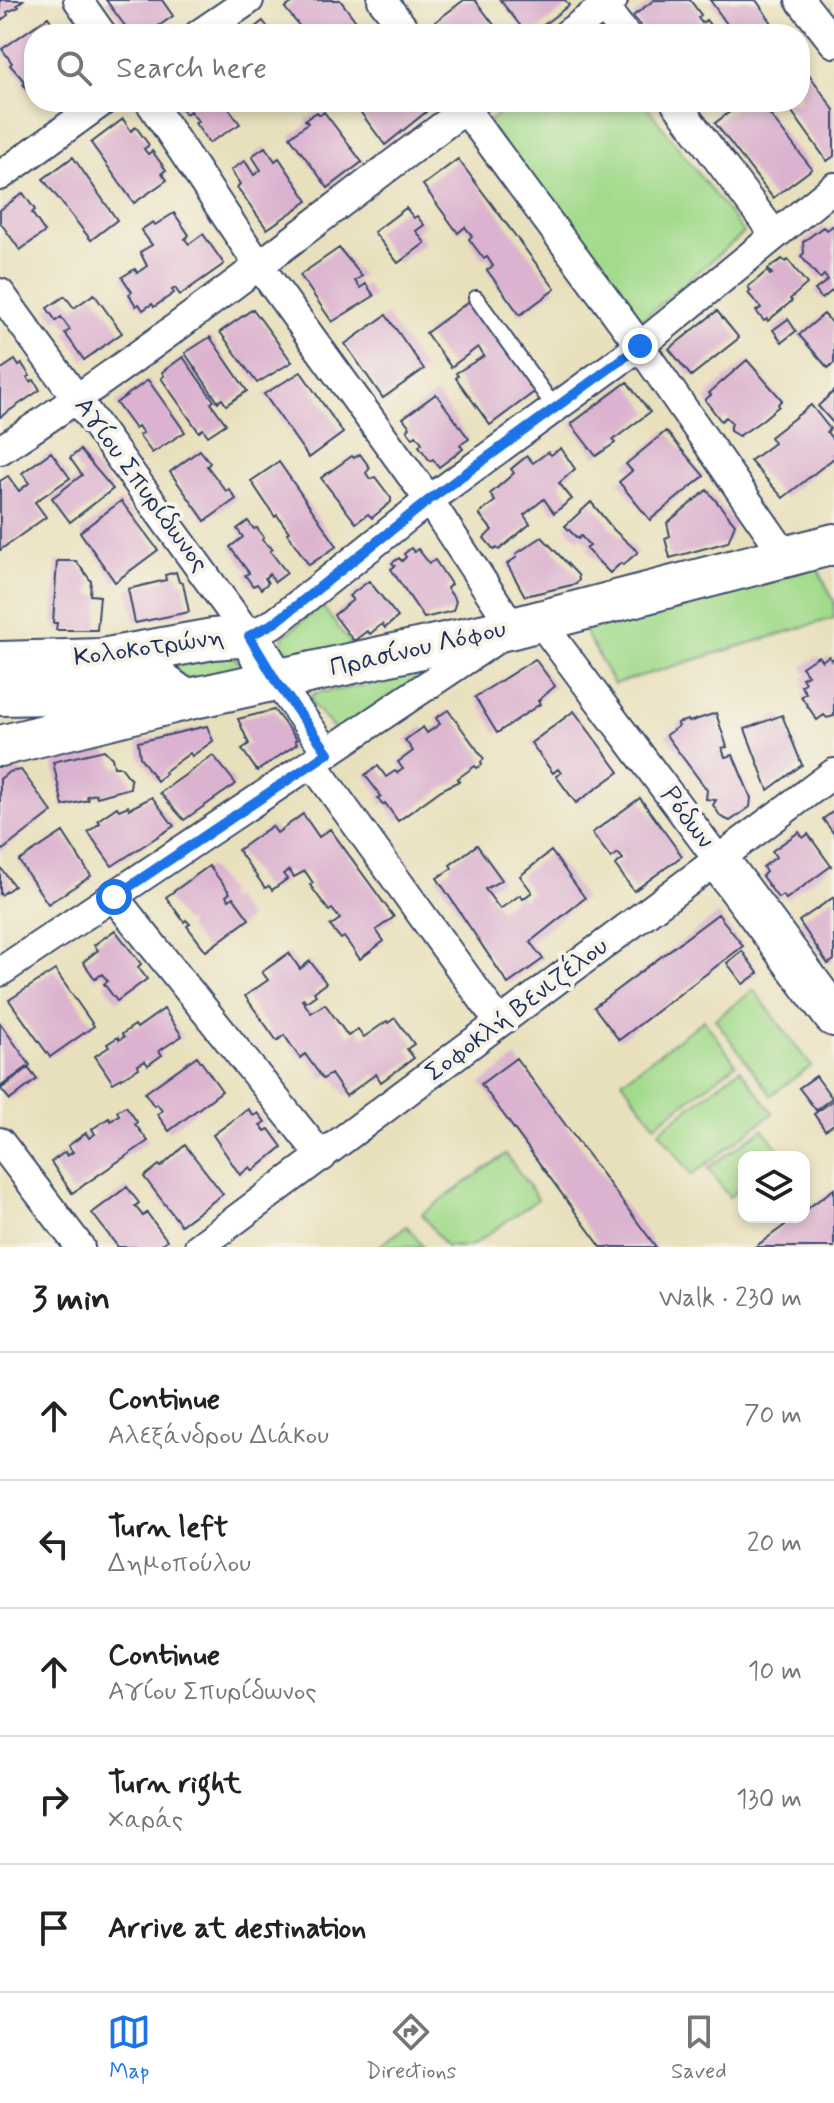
<!DOCTYPE html>
<html lang="en">
<head>
<meta charset="utf-8">
<style>
  body { margin:0; font-family:Mynerve,sans-serif; background:#f6f6f6; color:#222 }
  .controls { position:absolute; right:24px; bottom:24px; display:grid; overflow:hidden; border-radius:16px; box-shadow:0 4px 12px #0003 }
  .controls button { width:72px; height:72px; display:grid; place-items:center; padding:0; border:0; border-bottom:2px solid #e0e0e0; background:#fff; color:#222; font:40px sans-serif }
  .stop { position:absolute; width:24px; height:24px; margin:-18px; border:6px solid #1a73e8; border-radius:50%; background:#fff }
  .stop.end { background:#1a73e8; border-color:#fff; box-shadow:0 2px 8px #0008 }
  .list { margin:0; padding:0; list-style:none }
  h2 { display:flex; justify-content:space-between; align-items:center; height:104px; margin:0; padding:0 32px; font-size:34px }
  h2 small { font-size:26px; font-weight:400; color:#767676 }
  .list li { display:grid; grid-template-columns:52px 1fr auto; gap:24px; align-items:center; box-sizing:border-box; height:128px; padding:0 32px; border-top:2px solid #e0e0e0 }
  .list b { display:block; font-size:30px; white-space:nowrap }
  .list p { margin:0; font-size:26px; white-space:nowrap; color:#767676 }
  .list em { font-size:26px; font-style:normal; color:#767676 }
  .icon { flex:none; width:44px; height:44px; fill:none; stroke:currentColor; stroke-width:2; stroke-linecap:round; stroke-linejoin:round }
  .map { position:relative; flex:none; width:834px; height:1247px; overflow:hidden }
  .search { position:absolute; background:#fff; box-shadow:0 4px 12px #0003; left:24px; right:24px; top:24px; height:88px; display:flex; align-items:center; gap:20px; box-sizing:border-box; padding:0 28px; border-radius:32px; color:#767676; font-size:30px }
  .sheet { height:744px; background:#fff }
  nav { display:flex; justify-content:space-around; align-items:center; box-sizing:border-box; height:112px; border-top:2px solid #e0e0e0; background:#fff; font-size:22px; color:#767676 }
  nav a { display:grid; justify-items:center; gap:4px }
  nav .on { color:#1a73e8 }
  .map>svg:first-child { display:block }
  .green { fill:#a3db8c; stroke:#5f8575; stroke-width:2 }
  .building { fill:#dbb2cf }
  .lines { fill:none; stroke-linecap:round; stroke-linejoin:round }
  .lane-casing { stroke:#3a4a6c; stroke-width:18 }
  .street-casing { stroke:#3a4a6c; stroke-width:32 }
  .secondary-casing { stroke:#3a4a6c; stroke-width:44 }
  .lane { stroke:#fff; stroke-width:14 }
  .street { stroke:#fff; stroke-width:28 }
  .secondary { stroke:#fff; stroke-width:40 }
  .route { stroke:#1a73e8; stroke-width:10 }
  .labels { text-anchor:middle; dominant-baseline:central; stroke-width:8; stroke-linejoin:round; paint-order:stroke }
  .street-label { font-size:26px; fill:#1b2f5e; stroke:#f7f3e8 }
</style>
</head>
<body>
<div class="map">
<svg width="834" height="1247" viewBox="0 0 834 1247">
  <rect width="100%" height="100%" fill="#f7f3e8"/>
  <filter id="ink" filterUnits="userSpaceOnUse"><feTurbulence type="fractalNoise" baseFrequency=".0125" numOctaves="2"/><feDisplacementMap in="SourceGraphic" scale="16" xChannelSelector="R" yChannelSelector="G"/><feConvolveMatrix kernelMatrix="1 2 1 2 8 2 1 2 1" color-interpolation-filters="sRGB"/></filter>
  <filter id="wash" filterUnits="userSpaceOnUse"><feTurbulence type="fractalNoise" baseFrequency=".006" numOctaves="4" result="noise"/><feDisplacementMap in="SourceGraphic" scale="32" xChannelSelector="R" yChannelSelector="G"/><feGaussianBlur stdDeviation="1.8" result="paint"/><feColorMatrix in="noise" values="0 0 0 0 0 0 0 0 0 0 0 0 0 0 0 0 0 1.4 0 .05"/><feComposite in="paint" operator="in"/></filter>
  <g filter="url(#wash)">
    <rect width="100%" height="100%" fill="#e8e0bc"/>
    <path class="green" d="M514,102H643L744,233L640,321L487,123Z
      M817,567L834,601V618L614,684L584,630Z
      M322,606L353,647C330,652 300,664 280,645L285,635Z
      M232,654L240,665L238,669L195,683L164,666Z
      M446,659L337,732L313,705L311,697L315,693L365,686Z
      M754,990L811,1066L771,1095L715,1019Z
      M704,1020L736,1064L655,1125L622,1081Z
      M740,1069L773,1113L692,1175L659,1131Z
      M763,1129L784,1157H744V1186L729,1197L708,1168Z
      M506,1154L538,1199L470,1247H446L422,1214Z
      M407,1226L423,1247H378Z"/>
    <g id="blocks">
      <path class="building" d="M0,0H23L17,5L19,7L7,12L8,15L0,21Z
        M106,0H162L173,16L147,34H131Z
        M296,0H340L364,32L305,33L285,8Z
        M464,0H475L501,34H438L431,25Z
        M500,0H565L569,5L532,34H527Z
        M654,0H690L701,15L698,18L702,23L706,20L714,30L709,34H647L633,16Z
        M710,0H756L774,26L763,34H734Z
        M48,17L60,34H34V99L23,84L25,82L10,65L12,63L2,49Z
        M263,21L273,34H246Z
        M804,67L834,110V156L827,161L785,102H800V70Z
        M177,102H224L240,124L209,143L195,123L198,121L190,111L186,114Z
        M353,102H418L426,112L385,145Z
        M743,102H760L812,169L773,198L715,123Z
        M317,112L320,115L324,112L362,162L328,188L290,137L308,123L305,120Z
        M123,119L131,131L136,127L149,145L144,149L148,154L152,151L166,170L162,173L167,180L134,203L91,143Z
        M265,147L275,161L279,158L308,201L267,229L237,187L240,184L231,170L245,161L254,175L261,170L252,156Z
        M73,157L117,220L91,240L43,179Z
        M458,159L555,289L520,315L487,270L493,266L487,257L484,259L469,239L472,236L465,227L458,233L423,185Z
        M23,193L35,210L32,213L45,232L20,250L0,222V210Z
        M406,208L414,218L417,216L424,225L416,231L425,243L398,263L374,232Z
        M174,213L189,235L185,239L189,244L203,234L224,264L180,295L175,288L172,290L174,293L154,307L152,304L143,310L139,304L136,306L129,294L132,292L122,277L135,269L137,273L147,266L140,252L152,245L141,230L153,222L155,225Z
        M834,225V289L822,299L815,290L828,280L824,275L820,279L801,256L804,253L803,242L823,227L827,230Z
        M339,248L362,276L355,281L360,288L366,284L374,296L332,322L300,275Z
        M782,259L786,262L788,260L807,284L790,299L792,301L768,321L767,319L764,321L756,311L761,308L748,293L751,291L748,287L767,271L770,275L772,274L768,269Z
        M94,294L122,333L84,360L65,333L70,330L61,317L56,321L47,308L65,296L74,308Z
        M471,300L537,390L490,425L456,378L458,376L456,373L484,356L478,347L451,367L426,333Z
        M253,309L292,362L257,383L220,332Z
        M717,311L739,338L691,376L669,349Z
        M824,314L834,325V363L828,368L799,335Z
        M386,315L424,369L383,398L345,344Z
        M788,319L796,331L782,342L773,330Z
        M210,337L247,391L226,405L222,399L218,402L185,353Z
        M183,357L214,401L211,403L226,424L208,436L203,429L199,432L161,378L164,376L162,372Z
        M15,360L19,366L22,364L30,376L27,377L30,382L34,380L40,390L0,417V370Z
        M747,360L782,400L778,404L779,406L761,421L739,436L730,431L732,423L726,417L721,421L705,400L711,395L709,393Z
        M301,372L343,433L309,458L264,394Z
        M148,380L185,432L152,453L139,435L143,433L138,426L135,429L116,403Z
        M627,382L650,412L613,440L615,443L596,456L571,424Z
        M834,391V424L818,406Z
        M436,394L469,439L460,445L463,449L439,467L433,459L430,461L419,446L422,443L416,435L413,438L407,430L410,427L403,418Z
        M811,405L830,429L827,432L834,441V458L783,498L750,461L774,443L770,437Z
        M666,431L704,476L650,520L619,482L632,471L626,464Z
        M561,448L575,469L559,483L572,499L554,513L544,499L524,515L530,524L499,550L497,548L494,550L484,538L492,530L479,514L495,501L490,494L514,473L511,469L527,456L533,463L548,452L551,455Z
        M80,450L113,489L70,522L52,498L82,475L70,458Z
        M200,450L210,463L207,466L226,491L229,489L236,499L205,521L170,472Z
        M51,452L70,478L35,502L46,517L0,550V481L8,476L19,491L29,483L22,473Z
        M360,454L370,468L366,473L370,479L375,477L391,498V502L372,518L368,514L356,523L321,478L352,456L354,458Z
        M279,462L337,546L309,565L287,533L289,532L277,515L275,517L251,481Z
        M707,490L735,524L728,542L670,558L665,538L670,536L667,523Z
        M121,501L158,550L115,582L80,532Z
        M591,502L614,530L638,552L623,565L621,563L610,573L586,549L590,546L581,536L578,539L565,526Z
        M248,521L254,529L257,528L264,538L262,540L273,549L270,551L287,573L275,582L269,574L265,578L268,583L261,589L257,584L253,586L245,575L249,573L230,547L243,537L237,529Z
        M542,537L578,575L579,580L576,584L525,596L507,564L517,557L516,554Z
        M411,548L414,552L418,549L429,563L435,560L451,584L447,588L456,601L453,611L424,618L391,569L395,566L392,563L399,558L402,561L406,557L404,554Z
        M57,561H76L91,581L90,595L100,596L97,630H56L57,623H53Z
        M176,572L179,582L183,583L189,612L135,623L128,589L166,580L165,575Z
        M369,581L398,617L385,628L382,624L370,634L367,631L354,641L334,615L353,600L349,596Z
        M818,656L822,661L829,656L831,660L834,658V716L827,718L824,715L817,720L801,696L806,693L801,686L805,683L802,678L808,675L802,667Z
        M535,659L555,686L538,701L540,704L497,733L475,697Z
        M274,710L297,740L295,741L297,744L257,771L242,749L249,744L238,719Z
        M448,710L484,759L481,762L482,765L477,768L475,766L457,779L459,781L441,790L398,821L385,803L383,805L378,798L381,796L365,775L378,766L386,777L395,771L397,773L403,769L398,762L413,751L405,740L423,727L427,733L440,724L436,718Z
        M574,711L619,772L576,803L556,776L561,773L558,769L553,773L531,743Z
        M716,713L727,747L722,748L725,757L733,755L751,798L750,807L730,821L721,817L713,805L716,800L706,799L707,790L666,735L679,726L677,723L688,720L689,722Z
        M782,715L802,765L768,790L745,729Z
        M207,726L213,741L192,756L190,753L164,772L166,774L157,781L140,757L138,742Z
        M104,750L112,758L114,767H121L131,780L130,788L97,797L96,794L87,796L88,800L63,806L53,762Z
        M213,755L236,784L184,820L160,793Z
        M21,770L52,812L0,852V779L9,772Z
        M152,797L174,826L112,866L88,832L100,823L98,820L117,807L119,810L128,806L129,809Z
        M640,798L682,856L634,891L615,865L623,859L618,853L611,858L592,833Z
        M834,811V834L823,819Z
        M303,814L319,837L330,829L394,917L376,930L384,941L360,959L344,937L341,939L330,926L340,919L332,909L329,911L310,885L313,883L305,871L294,877L289,870L283,874L287,879L272,890L269,886L265,888L238,850L272,826L277,833Z
        M63,832L91,876L48,904L19,861Z
        M799,832L803,838L808,834L831,866L786,899L783,895L778,898L762,876L766,872L763,867L776,857L772,851Z
        M477,845L502,880L485,889L500,909L520,895L523,899L532,892L520,876L551,851L585,898L530,942L543,959L508,984L437,878L452,868L450,865Z
        M209,866L230,893L226,896L229,900L233,897L249,919L206,951L187,926L190,924L186,920L184,922L166,897Z
        M0,867L14,886L1,895L0,894Z
        M834,897V960L828,964L799,921Z
        M718,914L743,946L619,1040L594,1007Z
        M115,930L141,964L138,967L147,979L117,1001L104,984L108,981L102,974L95,979L83,962L98,950L94,945Z
        M742,951L758,973L743,984L727,963Z
        M289,953L300,969L310,961L326,983L314,992L316,995L306,1002L304,999L302,1000L311,1013L325,1004L348,1036L358,1029L364,1037L387,1021L388,1023L395,1018L414,1044L407,1049L414,1058L381,1082L376,1074L346,1096L331,1074L323,1079L305,1054L300,1058L284,1035L277,1041L245,996L268,980L262,972Z
        M55,970L94,1026L50,1057L9,1000Z
        M164,1009L182,1036L159,1051L162,1055L148,1065L145,1061L138,1065L139,1068L113,1083L95,1056L109,1047L107,1044L118,1037L119,1040L124,1037L122,1034L135,1025L137,1028Z
        M0,1023L30,1065L0,1087Z
        M197,1056L222,1091L169,1131L157,1114L162,1111L157,1104L154,1106L145,1093Z
        M516,1058L656,1247H601L481,1084Z
        M28,1068L37,1079L10,1100L1,1089Z
        M816,1076L832,1098L816,1110L799,1088Z
        M834,1100V1124L825,1130L814,1114Z
        M126,1106L137,1122L135,1124L148,1141L72,1193L51,1162L65,1152L67,1156L73,1152L68,1146L86,1133L89,1138L95,1134L92,1129L109,1118L111,1121L119,1115L117,1111Z
        M248,1109L254,1116L258,1113L265,1122L260,1125L265,1131L269,1129L282,1147L253,1171L250,1167L240,1175L213,1135Z
        M185,1145L223,1194L181,1225L144,1177L159,1165L161,1167Z
        M127,1187L139,1203L135,1206L143,1216L147,1213L167,1240L158,1247H118L92,1213Z
        M834,1189V1247H755L796,1217H804V1211Z"/>
    </g>
  </g>
  <g filter="url(#ink)">
    <use href="#blocks" fill-opacity="0" stroke="#3a4a6c" stroke-width="2"/>
    <g class="lines">
      <g class="lane-casing">
        <path id="lane" d="M476,298L555,408"/>
      </g>
      <g class="street-casing">
        <path id="street" d="M78,0L102,34
          M382,0L408,34
          M800,0L834,43
          M604,7L625,34
          M199,34L249,0
          M567,34L613,0
          M460,102L640,346L785,555
          M675,102L774,234
          M0,176L102,102
          M0,293L249,636L276,622L429,500L640,346L834,187
          M0,450C165,343 317,219 475,102
          M539,620L719,861
          M276,681L328,753
          M312,763L499,1022
          M114,897L322,1157
          M0,972L513,628L429,500L260,267L150,102
          M0,1142L80,1247
          M199,1247L834,773"/>
      </g>
      <g class="secondary-casing">
        <path id="secondary" d="M0,662L102,659L213,639L249,636L276,681
          M0,695L52,694L158,680L185,700
          M0,746L185,700L513,628L834,544
          M719,861L834,1016"/>
      </g>
      <use href="#lane" class="lane"/>
      <use href="#street" class="street"/>
      <use href="#secondary" class="secondary"/>
    </g>
  </g>
  <g class="lines" filter="url(#ink)">
    <path class="route" d="M114,897L328,753L276,681L249,636L276,622L429,500L640,346"/>
  </g>
  <g class="labels">
    <g class="street-label">
      <text transform="translate(141 485) rotate(54)">Αγίου Σπυρίδωνος</text>
      <text transform="translate(149 648) rotate(-8)">Κολοκοτρώνη</text>
      <text transform="translate(418 649) rotate(-13)">Πρασίνου Λόφου</text>
      <text transform="translate(687 818) rotate(53)">Ρόδων</text>
      <text transform="translate(517 1010) rotate(-37)">Σοφοκλή Βενιζέλου</text>
    </g>
  </g>
</svg>
<div class="controls">
<button><svg class="icon" aria-label="layers" viewBox="0 0 24 24"><path d="M12 4l9 5-9 5-9-5zM3 14l9 5 9-5"/></svg></button>
</div>
<div class="stop" style="left:114px;top:897px"></div>
<div class="stop end" style="left:640px;top:346px"></div>
<div class="search"><svg class="icon" aria-label="search" viewBox="0 0 24 24"><circle cx="10" cy="10" r="6"/><path d="M15 15l6 6"/></svg>Search here</div>
</div>
<section class="sheet">
<h2>3 min<small>Walk · 230 m</small></h2>
<ul class="list">
<li><svg class="icon" aria-label="ahead" viewBox="0 0 24 24"><path d="M12 20V5M6 11l6-6 6 6"/></svg><div><b>Continue</b><p>Αλεξάνδρου Διάκου</p></div><em>70 m</em></li>
<li><svg class="icon" aria-label="left" viewBox="0 0 24 24"><path d="M17 20v-9H6M10 6l-5 5 5 5"/></svg><div><b>Turn left</b><p>Δημοπούλου</p></div><em>20 m</em></li>
<li><svg class="icon" aria-label="ahead" viewBox="0 0 24 24"><path d="M12 20V5M6 11l6-6 6 6"/></svg><div><b>Continue</b><p>Αγίου Σπυρίδωνος</p></div><em>10 m</em></li>
<li><svg class="icon" aria-label="right" viewBox="0 0 24 24"><path d="M7 20v-9h11M14 6l5 5-5 5"/></svg><div><b>Turn right</b><p>Χαράς</p></div><em>130 m</em></li>
<li><svg class="icon" aria-label="arrive" viewBox="0 0 24 24"><path d="M6 21V4h12l-3 4 3 4H6"/></svg><div><b>Arrive at destination</b></div></li>
</ul>
</section>
<nav>
<a class="on"><svg class="icon" aria-label="map" viewBox="0 0 24 24"><path d="M3 6l6-2 6 2 6-2v14l-6 2-6-2-6 2zM9 4v14M15 6v14"/></svg>Map</a>
<a><svg class="icon" aria-label="directions" viewBox="0 0 24 24"><path d="M12 3l9 9-9 9-9-9zM9 14v-3h6M13 9l2 2-2 2"/></svg>Directions</a>
<a><svg class="icon" aria-label="saved" viewBox="0 0 24 24"><path d="M7 4h10v16l-5-4-5 4z"/></svg>Saved</a>
</nav>
</body>
</html>
